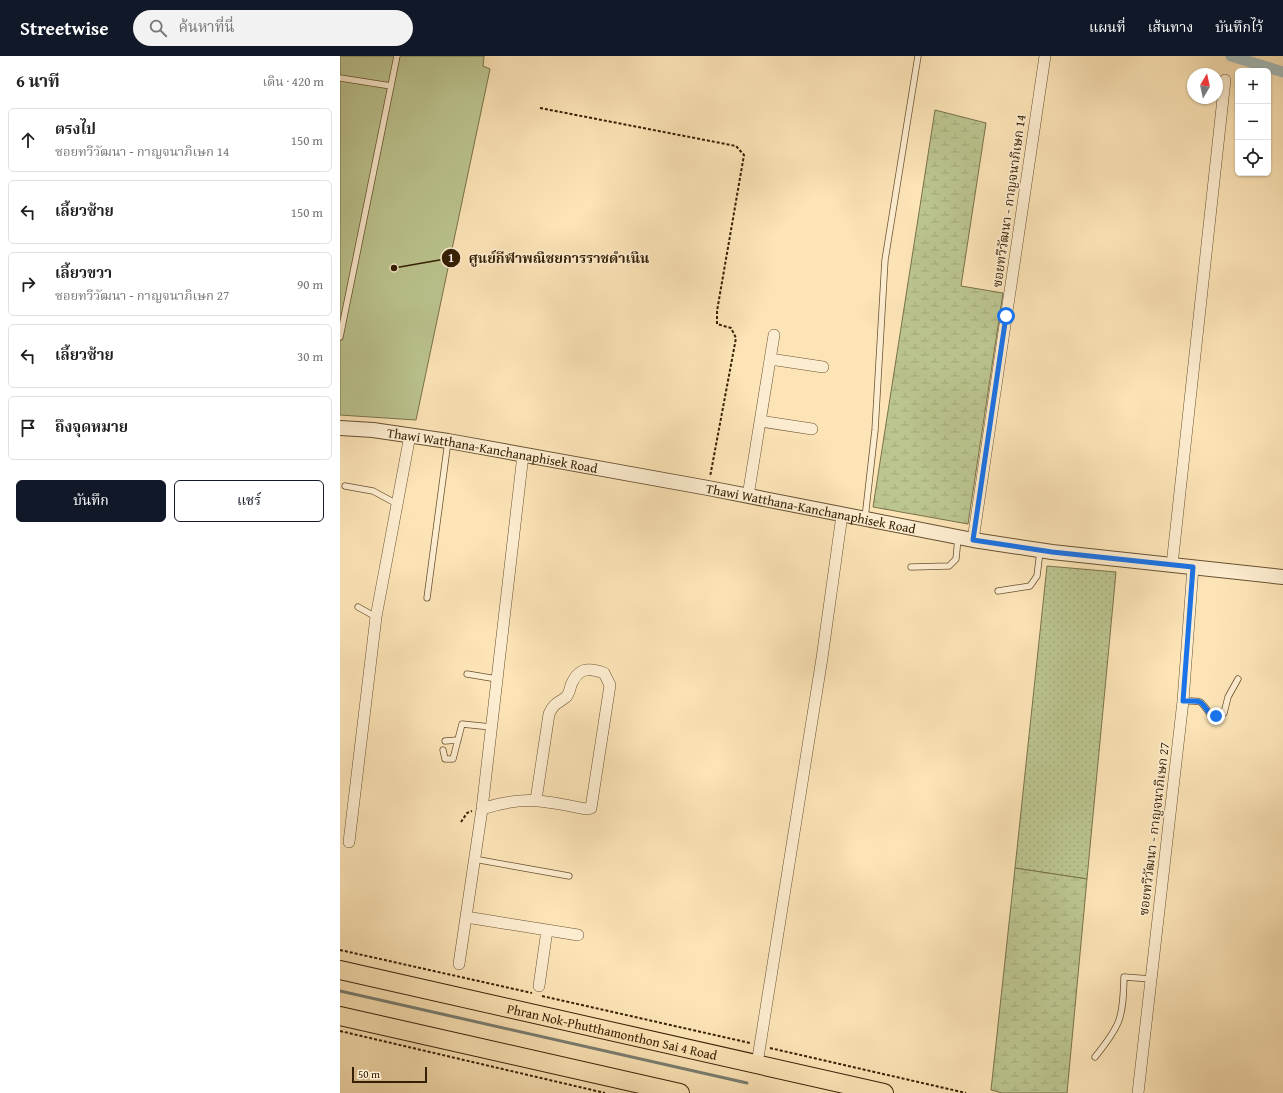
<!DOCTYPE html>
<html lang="th">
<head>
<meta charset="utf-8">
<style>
  body { margin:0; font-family:"Gentium Book Plus","Noto Serif Thai",serif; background:#f2f2f2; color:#222 }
  .controls { position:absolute; right:12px; top:12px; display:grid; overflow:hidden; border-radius:6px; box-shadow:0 1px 3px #0004 }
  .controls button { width:36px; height:36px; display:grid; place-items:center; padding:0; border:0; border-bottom:1px solid #e0e0e0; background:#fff; color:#222; font:20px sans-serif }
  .compass { position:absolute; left:847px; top:12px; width:36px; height:36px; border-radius:50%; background:#fff; box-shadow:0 1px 3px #0004; rotate:9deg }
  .scale { position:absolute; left:12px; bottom:10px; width:75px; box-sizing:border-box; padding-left:4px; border:2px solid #362005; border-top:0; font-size:11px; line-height:14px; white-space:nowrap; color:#362005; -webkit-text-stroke:3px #fdedd0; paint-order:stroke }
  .stop { position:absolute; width:12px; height:12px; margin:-9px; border:3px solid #1a73e8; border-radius:50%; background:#fff }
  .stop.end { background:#1a73e8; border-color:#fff; box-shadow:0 1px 4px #0008 }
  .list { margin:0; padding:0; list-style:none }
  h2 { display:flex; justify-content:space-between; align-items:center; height:52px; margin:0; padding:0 16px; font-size:17px }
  h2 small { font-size:13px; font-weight:400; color:#767676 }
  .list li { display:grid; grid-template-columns:26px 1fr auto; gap:12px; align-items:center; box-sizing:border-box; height:64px; margin:0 8px 8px; padding:0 8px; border:1px solid #e0e0e0; border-radius:6px }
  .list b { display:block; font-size:15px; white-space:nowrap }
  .list p { margin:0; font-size:13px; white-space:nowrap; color:#767676 }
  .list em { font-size:13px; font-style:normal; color:#767676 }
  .actions { display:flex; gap:8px; padding:12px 16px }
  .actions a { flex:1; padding:9px 0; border:1px solid #111827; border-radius:6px; text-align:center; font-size:14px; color:#111827 }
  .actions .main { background:#111827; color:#fff }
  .icon { flex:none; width:22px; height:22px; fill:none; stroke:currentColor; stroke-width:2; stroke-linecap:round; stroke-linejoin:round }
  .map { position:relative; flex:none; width:943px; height:1037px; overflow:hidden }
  header { display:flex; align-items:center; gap:24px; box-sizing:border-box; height:56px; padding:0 20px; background:#111827; color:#fff }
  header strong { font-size:19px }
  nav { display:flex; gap:22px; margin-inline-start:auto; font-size:14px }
  .search { width:280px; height:36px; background:#f2f2f2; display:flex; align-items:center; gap:10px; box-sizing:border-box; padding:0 14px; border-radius:22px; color:#767676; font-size:15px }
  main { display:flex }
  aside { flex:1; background:#fff }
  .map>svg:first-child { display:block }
  .grass { fill:url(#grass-dots); stroke:#79724a }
  .wetland { fill:url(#wetland-marsh); stroke:#79724a }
  .pitch { fill:#bcc590; stroke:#79724a }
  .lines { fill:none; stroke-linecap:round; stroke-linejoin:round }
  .stream { stroke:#797d72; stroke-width:3 }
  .canal { stroke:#a5bbba; stroke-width:11 }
  .service-casing { stroke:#685131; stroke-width:7 }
  .minor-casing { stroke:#685131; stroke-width:12 }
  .tertiary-casing { stroke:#685131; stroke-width:16 }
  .primary-casing { stroke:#362005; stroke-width:20 }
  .path { stroke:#362005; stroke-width:2; stroke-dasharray:3 2; stroke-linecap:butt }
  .service { stroke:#fdedd0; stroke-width:5.5 }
  .minor { stroke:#fdedd0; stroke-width:11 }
  .tertiary { stroke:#fdedd0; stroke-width:14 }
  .primary { stroke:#fce4b6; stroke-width:18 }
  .route { stroke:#1a73e8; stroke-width:5 }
  .labels { text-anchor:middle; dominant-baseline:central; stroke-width:3.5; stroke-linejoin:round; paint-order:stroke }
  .street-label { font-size:13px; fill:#362005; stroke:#fdedd0 }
  .leader { fill:none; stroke:#362005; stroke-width:1.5 }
  .callout-dot { fill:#362005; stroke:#fdedd0; stroke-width:1.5 }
  .mark-label { font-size:12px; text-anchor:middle; font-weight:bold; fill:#fff }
  .callout-label { font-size:14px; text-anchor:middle; font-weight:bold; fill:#362005; stroke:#fdedd0; stroke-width:3.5; stroke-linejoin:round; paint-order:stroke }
</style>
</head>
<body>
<header>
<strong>Streetwise</strong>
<div class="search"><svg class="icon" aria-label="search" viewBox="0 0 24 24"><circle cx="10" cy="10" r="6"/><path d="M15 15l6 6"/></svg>ค้นหาที่นี่</div>
<nav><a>แผนที่</a><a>เส้นทาง</a><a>บันทึกไว้</a></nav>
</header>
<main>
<aside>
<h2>6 นาที<small>เดิน · 420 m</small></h2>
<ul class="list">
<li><svg class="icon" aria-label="ahead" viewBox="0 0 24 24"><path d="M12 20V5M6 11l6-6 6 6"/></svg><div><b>ตรงไป</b><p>ซอยทวีวัฒนา - กาญจนาภิเษก 14</p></div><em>150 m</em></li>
<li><svg class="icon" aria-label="left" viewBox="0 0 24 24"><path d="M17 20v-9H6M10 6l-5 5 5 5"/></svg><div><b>เลี้ยวซ้าย</b></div><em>150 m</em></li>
<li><svg class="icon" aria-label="right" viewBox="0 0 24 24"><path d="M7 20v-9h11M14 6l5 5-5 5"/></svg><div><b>เลี้ยวขวา</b><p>ซอยทวีวัฒนา - กาญจนาภิเษก 27</p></div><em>90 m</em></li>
<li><svg class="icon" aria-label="left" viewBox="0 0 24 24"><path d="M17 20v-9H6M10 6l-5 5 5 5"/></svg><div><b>เลี้ยวซ้าย</b></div><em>30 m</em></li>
<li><svg class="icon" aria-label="arrive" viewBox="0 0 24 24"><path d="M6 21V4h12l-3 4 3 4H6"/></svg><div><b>ถึงจุดหมาย</b></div></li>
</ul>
<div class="actions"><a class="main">บันทึก</a><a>แชร์</a></div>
</aside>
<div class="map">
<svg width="943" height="1037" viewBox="0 0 943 1037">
  <defs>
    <pattern id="grass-dots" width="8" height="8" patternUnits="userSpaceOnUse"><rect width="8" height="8" fill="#bcc590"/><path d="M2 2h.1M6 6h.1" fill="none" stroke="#a2a97b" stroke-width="1.8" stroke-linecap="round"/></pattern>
    <pattern id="wetland-marsh" width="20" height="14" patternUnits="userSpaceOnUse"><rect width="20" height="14" fill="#bcc590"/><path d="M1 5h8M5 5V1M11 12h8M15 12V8" fill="none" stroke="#a2a97b"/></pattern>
  </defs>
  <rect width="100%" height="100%" fill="#fce4b6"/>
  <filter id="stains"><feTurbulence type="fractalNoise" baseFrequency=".005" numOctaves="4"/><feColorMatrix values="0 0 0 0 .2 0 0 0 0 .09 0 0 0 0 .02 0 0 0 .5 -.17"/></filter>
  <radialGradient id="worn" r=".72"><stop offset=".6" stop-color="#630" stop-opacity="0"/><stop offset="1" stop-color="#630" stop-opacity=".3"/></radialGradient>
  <path class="grass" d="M707,510L776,516L747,823L675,812Z"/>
  <path class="wetland" d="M595,54L646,67L621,230L663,237L628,468L533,451Z
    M675,812L747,823L727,1037H662L651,1034Z"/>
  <path class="pitch" d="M0,0H144L143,10L150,13L76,364L0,359Z"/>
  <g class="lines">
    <path class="stream" d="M0,935L407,1027"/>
    <path class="canal" d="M891,0L943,16"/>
    <g class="service-casing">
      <path id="service" d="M0,22L51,30
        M0,281L57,0
        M5,430L33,435L57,448
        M525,462L535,374L545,204L578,0
        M571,511L609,510L616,503L618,482
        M658,535L690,530L697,520L700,495
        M87,542L108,385
        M18,551L36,561
        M127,618L157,623
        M843,645C863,645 859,643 870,658L880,660L884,657L888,641L898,623
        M105,685L118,684
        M103,694L105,703H113L122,668L151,671
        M134,803L229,820
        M755,1001C781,969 783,962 784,921L811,923"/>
    </g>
    <g class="minor-casing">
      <path id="minor" d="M430,303L483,311
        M420,365L472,373
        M408,440L434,279
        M633,484L705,0
        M832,509L885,24
        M142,753C185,739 204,745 246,753L251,752L270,629L264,617C248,611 238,612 231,629C230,633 229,638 226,641C217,648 214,647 209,658L196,744
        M9,786L36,561L70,379
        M126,861L238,879
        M119,908L142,753L183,399
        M199,930L207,874
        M417,1008L482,602L502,459
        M798,1037L843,645L853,511"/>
    </g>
    <g class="tertiary-casing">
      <g id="tertiary">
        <path id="s1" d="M0,372L33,374L108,385L368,432L633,484L712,496L943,521"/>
      </g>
    </g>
    <g class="primary-casing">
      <g id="primary">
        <path id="s2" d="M0,914L544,1037"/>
        <path d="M0,960L340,1037"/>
      </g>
    </g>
    <path class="path" d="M200,52L396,90L404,99L377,255V268L391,272L396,282L370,421
      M121,766L127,757L132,755
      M0,894L192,937
      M202,940L410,987
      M0,975L265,1037
      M430,992L626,1037"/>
    <use href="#service" class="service"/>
    <use href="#minor" class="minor"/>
    <use href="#tertiary" class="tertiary"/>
    <use href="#primary" class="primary"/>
  </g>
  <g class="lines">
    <path class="route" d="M666,260L633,484L712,496L853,511L843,645C863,645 859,643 870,658L876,660"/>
  </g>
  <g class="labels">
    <g class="street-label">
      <text transform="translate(669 145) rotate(-82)">ซอยทวีวัฒนา - กาญจนาภิเษก 14</text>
      <text stroke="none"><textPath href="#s1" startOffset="154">Thawi Watthana-Kanchanaphisek Road</textPath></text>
      <text stroke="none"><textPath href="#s1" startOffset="478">Thawi Watthana-Kanchanaphisek Road</textPath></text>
      <text transform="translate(814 773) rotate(-83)">ซอยทวีวัฒนา - กาญจนาภิเษก 27</text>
      <text stroke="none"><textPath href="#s2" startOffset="279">Phran Nok-Phutthamonthon Sai 4 Road</textPath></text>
    </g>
  </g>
  <path class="leader" d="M54 212L111 202"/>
  <g class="callout-dot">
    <circle cx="54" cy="212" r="4"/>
    <circle cx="111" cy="202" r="10"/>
  </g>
  <g class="mark-label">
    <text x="111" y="206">1</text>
  </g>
  <g class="callout-label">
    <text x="219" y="207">ศูนย์กีฬาพณิชยการราชดำเนิน</text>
  </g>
  <rect width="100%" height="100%" filter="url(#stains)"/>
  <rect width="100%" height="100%" fill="url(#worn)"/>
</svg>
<div class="controls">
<button>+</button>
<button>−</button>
<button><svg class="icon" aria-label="locate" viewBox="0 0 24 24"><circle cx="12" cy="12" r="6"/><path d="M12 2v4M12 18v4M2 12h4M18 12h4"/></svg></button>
</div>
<svg class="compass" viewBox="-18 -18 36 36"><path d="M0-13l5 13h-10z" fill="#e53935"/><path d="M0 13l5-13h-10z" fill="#767676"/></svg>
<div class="scale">50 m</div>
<div class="stop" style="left:666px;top:260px"></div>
<div class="stop end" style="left:876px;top:660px"></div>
</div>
</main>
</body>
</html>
